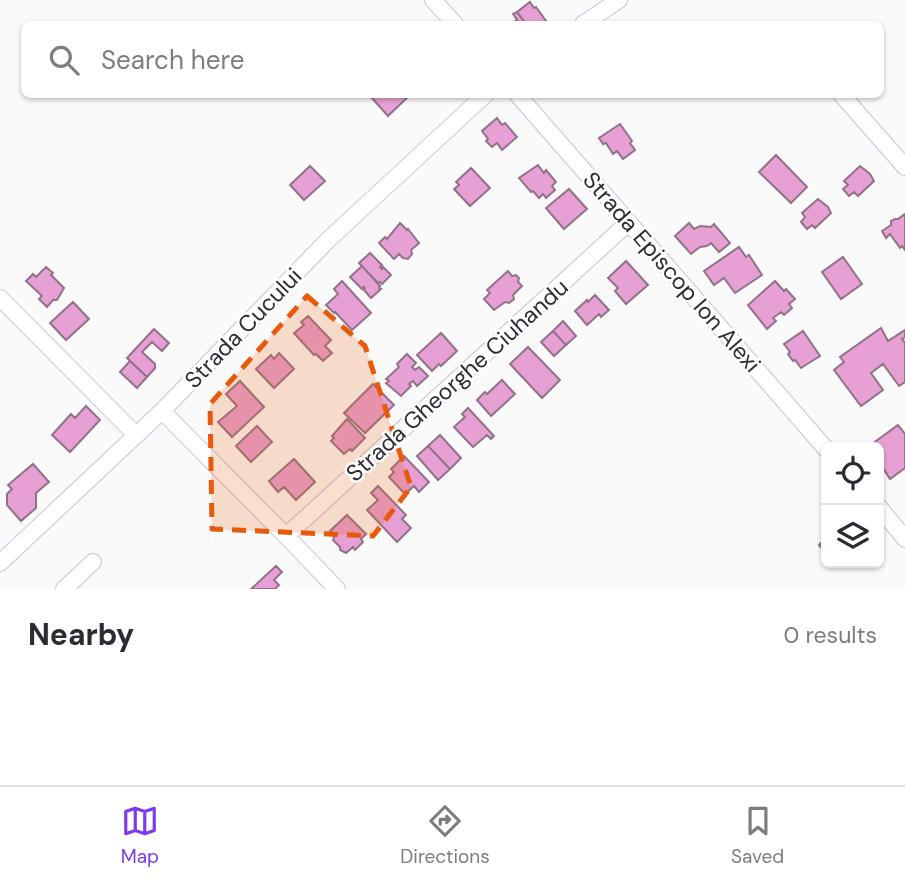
<!DOCTYPE html>
<html lang="en">
<head>
<meta charset="utf-8">
<style>
  body { margin:0; font-family:"DM Sans",sans-serif; background:#f2f2f3; color:#2b2b33 }
  .controls { position:absolute; right:21px; bottom:21px; display:grid; overflow:hidden; border-radius:10px; box-shadow:0 2px 5px #0004 }
  .controls button { width:63px; height:63px; display:grid; place-items:center; padding:0; border:0; border-bottom:2px solid #e1e1e2; background:#fff; color:#2b2b33; font:35px sans-serif }
  .list { margin:0; padding:0; list-style:none }
  h2 { display:flex; justify-content:space-between; align-items:center; height:91px; margin:0; padding:0 28px; font-size:30px }
  h2 small { font-size:23px; font-weight:400; color:#7c7c81 }
  .icon { flex:none; width:38px; height:38px; fill:none; stroke:currentColor; stroke-width:2; stroke-linecap:round; stroke-linejoin:round }
  .map { position:relative; flex:none; width:905px; height:589px; overflow:hidden }
  .search { position:absolute; background:#fff; box-shadow:0 2px 5px #0004; left:21px; right:21px; top:21px; height:77px; display:flex; align-items:center; gap:18px; box-sizing:border-box; padding:0 24px; border-radius:10px; color:#7c7c81; font-size:26px }
  .sheet { height:196px; background:#fff }
  nav { display:flex; justify-content:space-around; align-items:center; box-sizing:border-box; height:98px; border-top:2px solid #e1e1e2; background:#fff; font-size:19px; color:#7c7c81 }
  nav a { display:grid; justify-items:center; gap:4px }
  nav .on { color:#7c3aed }
  .map>svg:first-child { display:block }
  .building { fill:#e7a0d3; stroke:#907388; stroke-width:2 }
  .lines { fill:none; stroke-linecap:round; stroke-linejoin:round }
  .minor-casing { stroke:#cabedf; stroke-width:18 }
  .minor { stroke:#fff; stroke-width:16 }
  .marked { fill:#e8590c; fill-opacity:0.2; stroke:#e8590c; stroke-width:5; stroke-dasharray:14 9; stroke-linejoin:round }
  .labels { text-anchor:middle; dominant-baseline:central; stroke-width:5; stroke-linejoin:round; paint-order:stroke }
  .street-label { font-size:23px; fill:#2f2a37; stroke:#fff }
</style>
</head>
<body>
<div class="map">
<svg width="905" height="589" viewBox="0 0 905 589">
  <rect width="100%" height="100%" fill="#fafafa"/>
  <path class="building" d="M530,2L534,8L536,7L546,21L540,24H526L517,12Z
    M517,12L521,17L526,24H510L517,20L513,14Z
    M377,94H411L388,116L372,98Z
    M497,118L502,125L505,123L517,137L502,150L497,143L492,147L486,141L488,139L482,131Z
    M620,124L632,141L630,143L635,150L623,159L617,151L613,154L606,143L603,144L599,138Z
    M776,155L807,187L791,203L759,172Z
    M538,165L544,173L546,170L556,182L552,186L555,190L546,198L543,194L539,198L533,191L531,192L519,178Z
    M310,166L325,181L304,200L290,185Z
    M860,166L870,174L874,181L858,196L854,192L849,196L843,189L848,185L844,181Z
    M471,168L490,188L470,206L454,189L459,185L456,182Z
    M569,189L587,209L564,229L546,208Z
    M818,199L828,207L831,213L815,228L812,225L807,229L801,222L805,217L802,213Z
    M905,214V250L902,246L900,248L890,234L886,238L882,231L891,225V221L895,219H898Z
    M400,223L407,230L408,229L419,243L411,250L412,254L408,259L403,258L399,254L394,259L379,243L385,237L387,239Z
    M689,223L694,229L700,226L711,227L714,224L730,243L719,252L711,243L707,246L700,247L691,254L675,236Z
    M739,247L746,257L749,255L762,275L735,293L724,278L714,285L704,271Z
    M370,253L382,265L380,267L382,269L383,267L391,275L382,284L380,282L378,283L359,263Z
    M843,257L862,284L841,299L822,272Z
    M626,261L648,285L626,304L615,291L618,288L608,278Z
    M362,266L380,286L379,288L381,289L371,298L364,290L365,289L364,287L362,289L350,277Z
    M46,267L53,273L51,275L64,288L57,300H53L47,307L39,299L42,296L26,281L33,274L36,277Z
    M508,271L512,276L516,275L519,278L518,282L522,286L513,295L514,299L509,303L505,302L494,310L484,299L490,293L487,290Z
    M342,281L371,313L352,330L335,312L334,313L326,305L338,294L334,289Z
    M775,281L784,291L786,289L795,299L789,304L792,308L784,315L781,312L773,318L776,321L767,329L748,305Z
    M595,295L609,310L601,317L599,314L587,325L575,311L587,300L588,302Z
    M73,302L89,319L66,340L50,323Z
    M308,316L331,340L325,346L332,353L323,361L316,354L314,355L294,333L304,325L301,322Z
    M563,321L576,336L566,345L553,331Z
    M881,328L888,341L905,330V337L902,339L905,343V382L899,386L883,364L871,373L883,390L861,406L834,370L844,362L840,357Z
    M154,329L169,343L162,351L152,342L142,352L155,364V368L147,377L127,358Z
    M553,331L566,345L554,356L541,342Z
    M803,331L820,356L801,368L795,360L793,361L788,354L790,352L784,344Z
    M441,333L457,351L441,366L439,364L432,371L417,355Z
    M528,347L560,380L542,398L510,364Z
    M279,353L294,369L274,388L256,369L271,355L274,359Z
    M407,354L416,363L412,367L415,370L419,367L428,376L417,386L413,381L409,384L411,386L401,396L386,383L389,381L386,379L399,367L397,364Z
    M130,361L147,377L137,388L120,372Z
    M502,380L515,394L491,416L477,400L485,392L487,394Z
    M240,381L264,407L232,437L218,422L237,406L226,394Z
    M373,384L394,405L365,433L344,413Z
    M86,406L100,420L70,452L52,435L71,414L75,418Z
    M468,408L494,436L491,439L487,435L473,447L454,427L465,417L462,414Z
    M347,419L365,438L352,451L350,449L344,454L331,441L334,438L332,436Z
    M898,425L905,434V468L890,479L879,462V447H868Z
    M257,426L272,442L251,462L236,446Z
    M440,435L461,458L450,469L428,446Z
    M428,446L450,469L438,480L417,456Z
    M404,456L429,482L419,492L414,486L405,494L389,477L394,472L391,469Z
    M294,459L315,482L296,500L284,487L278,492L269,481Z
    M33,464L49,482L36,493V508L21,521L7,505V494L12,489L8,485Z
    M378,486L406,515L402,519L411,528L397,542L367,510L378,500L371,493Z
    M347,515L366,534L361,539L363,542L355,550L353,547L346,553L340,550V547L333,540L335,535L330,531Z
    M826,538V553L819,545Z
    M276,566L282,572L274,580L279,585L275,589H251Z"/>
  <g class="lines">
    <g class="minor-casing">
      <path id="minor" d="M433,0L455,24
        M583,24L619,0
        M517,94L826,449
        M841,94L905,167
        M0,298L136,435
        M162,411L286,536L337,589
        M879,507L905,539
        M286,536L628,223
        M0,563L162,411L328,240L486,94
        M64,589L93,562"/>
    </g>
    <use href="#minor" class="minor"/>
  </g>
  <path class="marked" d="M307,296L365,346L411,487L373,536L212,529L210,404Z"/>
  <g class="labels">
    <g class="street-label">
      <text transform="translate(672 272) rotate(49)">Strada Episcop Ion Alexi</text>
      <text transform="translate(243 328) rotate(-46)">Strada Cucului</text>
      <text transform="translate(457 380) rotate(-42)">Strada Gheorghe Ciuhandu</text>
    </g>
  </g>
</svg>
<div class="controls">
<button><svg class="icon" aria-label="locate" viewBox="0 0 24 24"><circle cx="12" cy="12" r="6"/><path d="M12 2v4M12 18v4M2 12h4M18 12h4"/></svg></button>
<button><svg class="icon" aria-label="layers" viewBox="0 0 24 24"><path d="M12 4l9 5-9 5-9-5zM3 14l9 5 9-5"/></svg></button>
</div>
<div class="search"><svg class="icon" aria-label="search" viewBox="0 0 24 24"><circle cx="10" cy="10" r="6"/><path d="M15 15l6 6"/></svg>Search here</div>
</div>
<section class="sheet">
<h2>Nearby<small>0 results</small></h2>
<ul class="list">
</ul>
</section>
<nav>
<a class="on"><svg class="icon" aria-label="map" viewBox="0 0 24 24"><path d="M3 6l6-2 6 2 6-2v14l-6 2-6-2-6 2zM9 4v14M15 6v14"/></svg>Map</a>
<a><svg class="icon" aria-label="directions" viewBox="0 0 24 24"><path d="M12 3l9 9-9 9-9-9zM9 14v-3h6M13 9l2 2-2 2"/></svg>Directions</a>
<a><svg class="icon" aria-label="saved" viewBox="0 0 24 24"><path d="M7 4h10v16l-5-4-5 4z"/></svg>Saved</a>
</nav>
</body>
</html>
